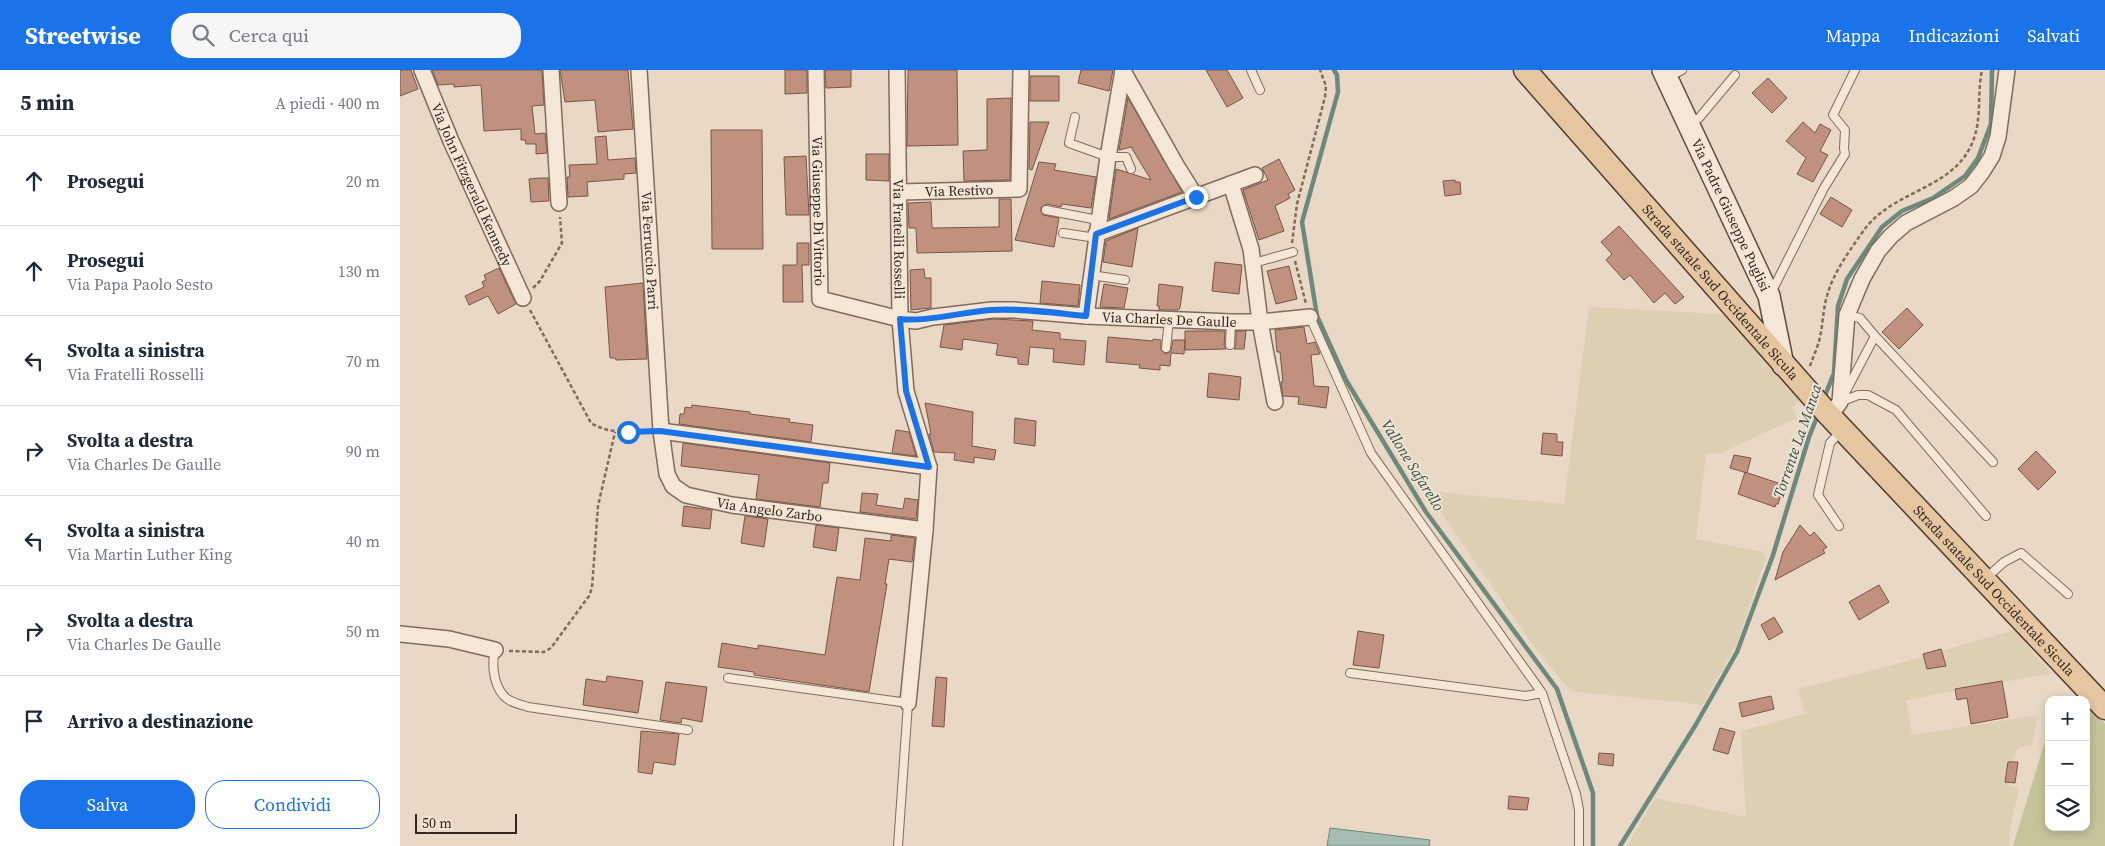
<!DOCTYPE html>
<html lang="it">
<head>
<meta charset="utf-8">
<style>
  body { margin:0; font-family:"Source Serif 4",serif; background:#f6f6f7; color:#1f2937 }
  .controls { position:absolute; right:15px; bottom:15px; display:grid; overflow:hidden; border-radius:10px; box-shadow:0 2px 8px #0003 }
  .controls button { width:45px; height:45px; display:grid; place-items:center; padding:0; border:0; border-bottom:1px solid #e0e1e3; background:#fff; color:#1f2937; font:25px sans-serif }
  .scale { position:absolute; left:15px; bottom:12px; width:102px; box-sizing:border-box; padding-left:5px; border:2px solid #32261f; border-top:0; font-size:14px; line-height:18px; white-space:nowrap; color:#32261f; -webkit-text-stroke:4px #f0e3d3; paint-order:stroke }
  .stop { position:absolute; width:15px; height:15px; margin:-11px; border:4px solid #1a73e8; border-radius:50%; background:#fff }
  .stop.end { background:#1a73e8; border-color:#fff; box-shadow:0 1px 5px #0008 }
  .list { margin:0; padding:0; list-style:none }
  h2 { display:flex; justify-content:space-between; align-items:center; height:65px; margin:0; padding:0 20px; font-size:21px }
  h2 small { font-size:16px; font-weight:400; color:#747a83 }
  .list li { display:grid; grid-template-columns:32px 1fr auto; gap:15px; align-items:center; box-sizing:border-box; height:90px; padding:0 20px; border-top:1px solid #e0e1e3 }
  .list b { display:block; font-size:19px; white-space:nowrap }
  .list p { margin:0; font-size:16px; white-space:nowrap; color:#747a83 }
  .list em { font-size:16px; font-style:normal; color:#747a83 }
  .actions { display:flex; gap:10px; padding:15px 20px }
  .actions a { flex:1; padding:11px 0; border:1px solid #1a73e8; border-radius:20px; text-align:center; font-size:18px; color:#1a73e8 }
  .actions .main { background:#1a73e8; color:#fff }
  .icon { flex:none; width:28px; height:28px; fill:none; stroke:currentColor; stroke-width:2; stroke-linecap:round; stroke-linejoin:round }
  .map { position:relative; flex:none; width:1705px; height:776px; overflow:hidden }
  header { display:flex; align-items:center; gap:30px; box-sizing:border-box; height:70px; padding:0 25px; background:#1a73e8; color:#fff }
  header strong { font-size:24px }
  nav { display:flex; gap:28px; margin-inline-start:auto; font-size:18px }
  .search { width:350px; height:45px; background:#f6f6f7; display:flex; align-items:center; gap:12px; box-sizing:border-box; padding:0 18px; border-radius:20px; color:#747a83; font-size:19px }
  main { display:flex }
  aside { flex:1; background:#fff }
  .map>svg:first-child { display:block }
  .farmland { fill:#dccfb3 }
  .green { fill:#c4c39a }
  .water { fill:#a6bcb2; stroke:#6e887e }
  .lines { fill:none; stroke-linecap:round; stroke-linejoin:round }
  .stream { stroke:#6e887e; stroke-width:4.5 }
  .building { fill:#c1917f; stroke:#7c5446 }
  .service-casing { stroke:#806b5d; stroke-width:10 }
  .minor-casing { stroke:#806b5d; stroke-width:18 }
  .secondary-casing { stroke:#624c40; stroke-width:24 }
  .primary-casing { stroke:#4e3a31; stroke-width:25 }
  .path { stroke:#806b5d; stroke-width:2.5; stroke-dasharray:4 2.5; stroke-linecap:butt }
  .service { stroke:#f4e7d7; stroke-width:8 }
  .minor { stroke:#f4e7d7; stroke-width:15 }
  .secondary { stroke:#f4e7d7; stroke-width:21 }
  .primary { stroke:#e6c6a1; stroke-width:22 }
  .route { stroke:#1a73e8; stroke-width:6 }
  .labels { text-anchor:middle; dominant-baseline:central; stroke-width:4; stroke-linejoin:round; paint-order:stroke }
  .street-label { font-size:14px; fill:#32261f; stroke:#f0e3d3 }
  .water-label { font-size:15px; font-style:italic; fill:#305049; stroke:#f0e3d3 }
</style>
</head>
<body>
<header>
<strong>Streetwise</strong>
<div class="search"><svg class="icon" aria-label="search" viewBox="0 0 24 24"><circle cx="10" cy="10" r="6"/><path d="M15 15l6 6"/></svg>Cerca qui</div>
<nav><a>Mappa</a><a>Indicazioni</a><a>Salvati</a></nav>
</header>
<main>
<aside>
<h2>5 min<small>A piedi · 400 m</small></h2>
<ul class="list">
<li><svg class="icon" aria-label="ahead" viewBox="0 0 24 24"><path d="M12 20V5M6 11l6-6 6 6"/></svg><div><b>Prosegui</b></div><em>20 m</em></li>
<li><svg class="icon" aria-label="ahead" viewBox="0 0 24 24"><path d="M12 20V5M6 11l6-6 6 6"/></svg><div><b>Prosegui</b><p>Via Papa Paolo Sesto</p></div><em>130 m</em></li>
<li><svg class="icon" aria-label="left" viewBox="0 0 24 24"><path d="M17 20v-9H6M10 6l-5 5 5 5"/></svg><div><b>Svolta a sinistra</b><p>Via Fratelli Rosselli</p></div><em>70 m</em></li>
<li><svg class="icon" aria-label="right" viewBox="0 0 24 24"><path d="M7 20v-9h11M14 6l5 5-5 5"/></svg><div><b>Svolta a destra</b><p>Via Charles De Gaulle</p></div><em>90 m</em></li>
<li><svg class="icon" aria-label="left" viewBox="0 0 24 24"><path d="M17 20v-9H6M10 6l-5 5 5 5"/></svg><div><b>Svolta a sinistra</b><p>Via Martin Luther King</p></div><em>40 m</em></li>
<li><svg class="icon" aria-label="right" viewBox="0 0 24 24"><path d="M7 20v-9h11M14 6l5 5-5 5"/></svg><div><b>Svolta a destra</b><p>Via Charles De Gaulle</p></div><em>50 m</em></li>
<li><svg class="icon" aria-label="arrive" viewBox="0 0 24 24"><path d="M6 21V4h12l-3 4 3 4H6"/></svg><div><b>Arrivo a destinazione</b></div></li>
</ul>
<div class="actions"><a class="main">Salva</a><a>Condividi</a></div>
</aside>
<div class="map">
<svg width="1705" height="776" viewBox="0 0 1705 776">
  <rect width="100%" height="100%" fill="#e8d8c5"/>
  <path class="farmland" d="M1189,237L1321,244L1343,260L1403,327L1392,338L1397,348L1323,382L1306,384L1296,469L1363,482L1366,487L1337,573L1302,636L1297,634L1260,630L1175,622L1163,612L1133,575L1026,421L1164,434Z
    M1614,560L1651,603L1506,630L1512,665L1638,645L1632,675L1618,678L1609,702V715L1619,719L1609,763L1610,776H1227L1255,728L1346,747L1341,661L1405,644L1398,619L1497,594Z"/>
  <path class="green" d="M1686,635L1705,654V776H1613L1649,658V757H1686Z"/>
  <path class="water" d="M930,758L1030,770L1029,776H927Z"/>
  <g class="lines">
    <path class="stream" d="M934,0L937,5L938,22L902,152L917,246L946,310L1026,442L1157,619L1193,723V776
      M1424,328L1434,303L1438,236L1447,209L1482,157L1502,141L1533,128L1565,106L1578,88L1591,54L1592,0
      M1220,776L1295,656L1337,582L1373,485L1409,367L1419,342"/>
  </g>
  <path class="building" d="M0,0H11L18,19L0,26Z
    M32,0H142L144,35L132,36L135,64L145,63L147,83L136,84V74H126L125,70H121V59L84,61L81,15L54,17V14L38,15Z
    M160,0H228L233,59L198,62L195,30L165,32Z
    M385,0H407V23L385,24Z
    M425,0H451V17L426,18Z
    M508,0H557L558,75L507,76Z
    M681,0H713L709,21L678,13Z
    M806,0H827L843,28L827,37Z
    M630,6H659V31H630Z
    M1368,8L1387,28L1372,43L1352,23Z
    M611,28L610,110L564,111L563,81L587,80V29Z
    M728,28L782,122L709,149L716,99L751,110L731,77L719,80Z
    M630,52H649L632,100L629,99Z
    M1403,52L1415,63L1420,54L1431,60L1420,81L1428,85L1413,112L1397,104L1406,88L1386,71Z
    M311,60H362L363,179H312Z
    M206,66L208,90L235,88L236,103L224,104V109L187,112L188,126L168,127L167,107H170L169,95L197,94L195,67Z
    M466,84H489V111L466,110Z
    M406,86L409,145H386L384,87Z
    M879,89L895,120L888,124L890,128L875,136L884,161L859,170L843,120L868,110L862,98Z
    M639,92L656,94L654,100L696,107L691,138L662,134L661,137L647,134L641,137V141L643,145L659,148L654,177L615,170Z
    M140,108H148L149,131L131,132L129,109Z
    M1055,110V112H1060L1061,124L1045,126L1043,111Z
    M1431,127L1452,140L1442,157L1420,144Z
    M599,129H611L612,181L517,183L516,158H509L508,133L531,132L532,158L599,157Z
    M1219,156L1284,227L1275,234L1265,223L1254,233L1230,205L1224,210L1206,190L1212,184L1201,172Z
    M738,158L732,197L703,192L706,171Z
    M397,173H409V195H402L403,232H383V195H397Z
    M815,192L842,195L839,224L812,221Z
    M889,196L897,229L876,234L867,201Z
    M99,198L116,234L98,244L88,226L69,235L65,226L84,217L82,212L86,210L84,205Z
    M524,199L525,208H531V238L511,240L510,200Z
    M642,211L680,215L678,236L640,233Z
    M243,213L247,289L216,290L215,288H210L205,217Z
    M704,214L728,218L724,238L700,237Z
    M759,214L783,217L780,238L778,240H759V236H757Z
    M1507,238L1523,255L1499,279L1482,262Z
    M593,249L633,251L632,260L660,263V269L686,271L684,295L653,292L654,279L630,277L628,295L618,294V288L596,285L598,274L563,269L562,280L540,277L544,255Z
    M904,257L907,274L915,272L920,284L911,285L914,316L929,317L926,338L898,334L899,327L883,326L881,312H883L880,282H877L875,260Z
    M785,261H825L824,275L826,279L785,280Z
    M836,261H846L844,279H834L836,275Z
    M708,267L753,271V269L761,270V280L766,284L771,281L773,270H785L784,284L771,283L770,296L760,295V300L739,298L740,295L706,292Z
    M809,303L841,307L839,330L807,327Z
    M525,333L573,342L572,376L596,380L594,390L574,387V393L554,390L555,383L534,382L529,364H531Z
    M292,335L350,342V344L390,349L389,352L413,355L411,372L279,354L280,344H284L285,337L291,338Z
    M615,348L636,351L635,376L614,373Z
    M496,360L509,362L516,386L492,383Z
    M1143,363L1157,364V372H1163L1162,386L1141,384Z
    M283,373L430,393L428,413H423L420,437L356,429L359,405L281,396Z
    M1636,381L1656,402L1638,420L1618,399Z
    M1334,385L1351,388L1347,403L1330,398Z
    M1345,402L1384,415L1378,434H1376L1375,437L1338,424Z
    M462,423L478,424L476,435L503,439L505,428L518,430L516,449L460,442Z
    M284,436L312,440L310,459L282,456Z
    M345,446L368,449L364,477L341,473Z
    M416,455L439,458L436,481L413,477Z
    M1400,455L1410,466L1414,462L1427,477L1423,480L1425,483L1375,510L1383,482Z
    M491,465L515,468L512,492L489,489L485,514H487L469,622L354,605V602L318,597L322,573L358,579V575L425,585L437,507L460,510L465,468L491,471Z
    M1479,515L1489,532L1459,550L1449,532Z
    M1374,547L1383,562L1369,570L1361,555Z
    M958,561L984,565L979,598L953,595Z
    M1541,579L1546,596L1527,599L1523,584Z
    M207,606L243,611L238,643L183,635L186,609L206,612Z
    M536,607L547,608L544,657L532,656Z
    M1602,611L1608,647L1571,654L1567,628L1557,630L1555,619Z
    M266,612L307,617L302,652L282,648L281,653L260,650Z
    M1371,626L1374,639L1342,647L1339,633Z
    M1320,658L1335,662L1328,684L1313,680Z
    M241,661L279,664L275,695L254,692L252,704L238,702Z
    M1199,683L1214,684L1213,696L1198,694Z
    M1608,692H1618L1615,713L1605,712Z
    M1109,726L1129,728L1127,740L1108,739Z"/>
  <g class="lines">
    <g class="service-casing">
      <path id="service" d="M851,0L860,20
        M1269,7L1282,0
        M675,47L669,73L708,87H726L731,99
        M1289,55L1299,48L1335,5
        M646,140L698,150
        M663,163L696,168
        M854,193L893,182
        M691,205L725,210
        M1371,223L1424,118L1445,84L1444,78L1445,60L1433,45L1455,0
        M1447,245L1460,248L1475,266
        M910,247L971,383L1142,623L1176,724L1179,740V776
        M830,275L831,252
        M766,278L769,250
        M1445,323L1475,266L1593,392
        M1440,332L1458,325H1468L1496,340L1586,446
        M1439,456L1418,425L1430,373L1441,361
        M1585,509L1604,492L1621,483L1668,524
        M95,580C91,596 94,621 109,630C114,633 122,635 128,637L288,660
        M950,603L1126,626L1142,623
        M328,608L508,633L498,776"/>
    </g>
    <g class="minor-casing">
      <g id="minor">
        <path id="s1" d="M22,0L51,71L123,228"/>
        <path d="M151,0L159,133"/>
        <path id="s2" d="M239,0L261,361L267,404L273,416L286,425L332,435L525,460"/>
        <path id="s3" d="M416,0L420,229L500,249L516,251L533,247L592,240H614L686,246L831,252H860L910,247"/>
        <path id="s4" d="M497,0L500,249L506,321L529,397L525,460L508,633"/>
        <path d="M723,1L776,95L796,127"/>
        <path d="M831,114L851,179L860,252L875,332"/>
        <path id="s5" d="M500,122L619,119L621,0"/>
        <path d="M696,164L855,105"/>
        <path d="M686,246L708,87L723,0"/>
        <path d="M1430,346L1440,332L1447,245L1462,209L1478,181L1491,166L1506,153L1554,128L1571,116L1582,102L1592,86L1598,67L1607,0"/>
        <path d="M261,361L529,397"/>
        <path d="M0,564L49,569L95,580"/>
      </g>
    </g>
    <g class="secondary-casing">
      <g id="secondary">
        <path id="s6" d="M1263,0L1369,226L1383,295"/>
      </g>
    </g>
    <g class="primary-casing">
      <g id="primary">
        <path id="s7" d="M1125,0L1427,343L1705,638"/>
      </g>
    </g>
    <path class="path" d="M892,173L897,134L925,27L926,16L920,0
      M895,191L906,234
      M133,218L140,211L162,173L160,147
      M130,240L191,353C209,364 227,362 247,361
      M1410,296C1413,287 1418,277 1420,267C1423,254 1423,239 1427,226C1433,203 1450,180 1464,160C1494,119 1554,120 1573,71C1582,49 1577,23 1582,0
      M109,581L144,582L151,578L189,526L192,518L198,436L215,362"/>
    <use href="#service" class="service"/>
    <use href="#minor" class="minor"/>
    <use href="#secondary" class="secondary"/>
    <use href="#primary" class="primary"/>
  </g>
  <g class="lines">
    <path class="route" d="M228,362L260,361L529,397L506,321L500,249C527,252 563,242 591,240C622,238 655,243 686,246L696,164L796,127"/>
  </g>
  <g class="labels">
    <g class="street-label">
      <text stroke="none"><textPath href="#s1" startOffset="125">Via John Fitzgerald Kennedy</textPath></text>
      <text stroke="none"><textPath href="#s5" startOffset="59">Via Restivo</textPath></text>
      <text stroke="none"><textPath href="#s3" startOffset="141">Via Giuseppe Di Vittorio</textPath></text>
      <text stroke="none"><textPath href="#s6" startOffset="160">Via Padre Giuseppe Puglisi</textPath></text>
      <text stroke="none"><textPath href="#s4" startOffset="169">Via Fratelli Rosselli</textPath></text>
      <text stroke="none"><textPath href="#s2" startOffset="181">Via Ferruccio Parri</textPath></text>
      <text stroke="none"><textPath href="#s7" startOffset="296">Strada statale Sud Occidentale Sicula</textPath></text>
      <text stroke="none"><textPath href="#s3" startOffset="582">Via Charles De Gaulle</textPath></text>
      <text stroke="none"><textPath href="#s2" startOffset="519">Via Angelo Zarbo</textPath></text>
      <text stroke="none"><textPath href="#s7" startOffset="701">Strada statale Sud Occidentale Sicula</textPath></text>
    </g>
    <g class="water-label">
      <text transform="translate(1397 371) rotate(-71)">Torrente La Manca</text>
      <text transform="translate(1013 395) rotate(58)">Vallone Safarello</text>
    </g>
  </g>
</svg>
<div class="controls">
<button>+</button>
<button>−</button>
<button><svg class="icon" aria-label="layers" viewBox="0 0 24 24"><path d="M12 4l9 5-9 5-9-5zM3 14l9 5 9-5"/></svg></button>
</div>
<div class="scale">50 m</div>
<div class="stop" style="left:228px;top:362px"></div>
<div class="stop end" style="left:796px;top:127px"></div>
</div>
</main>
</body>
</html>
